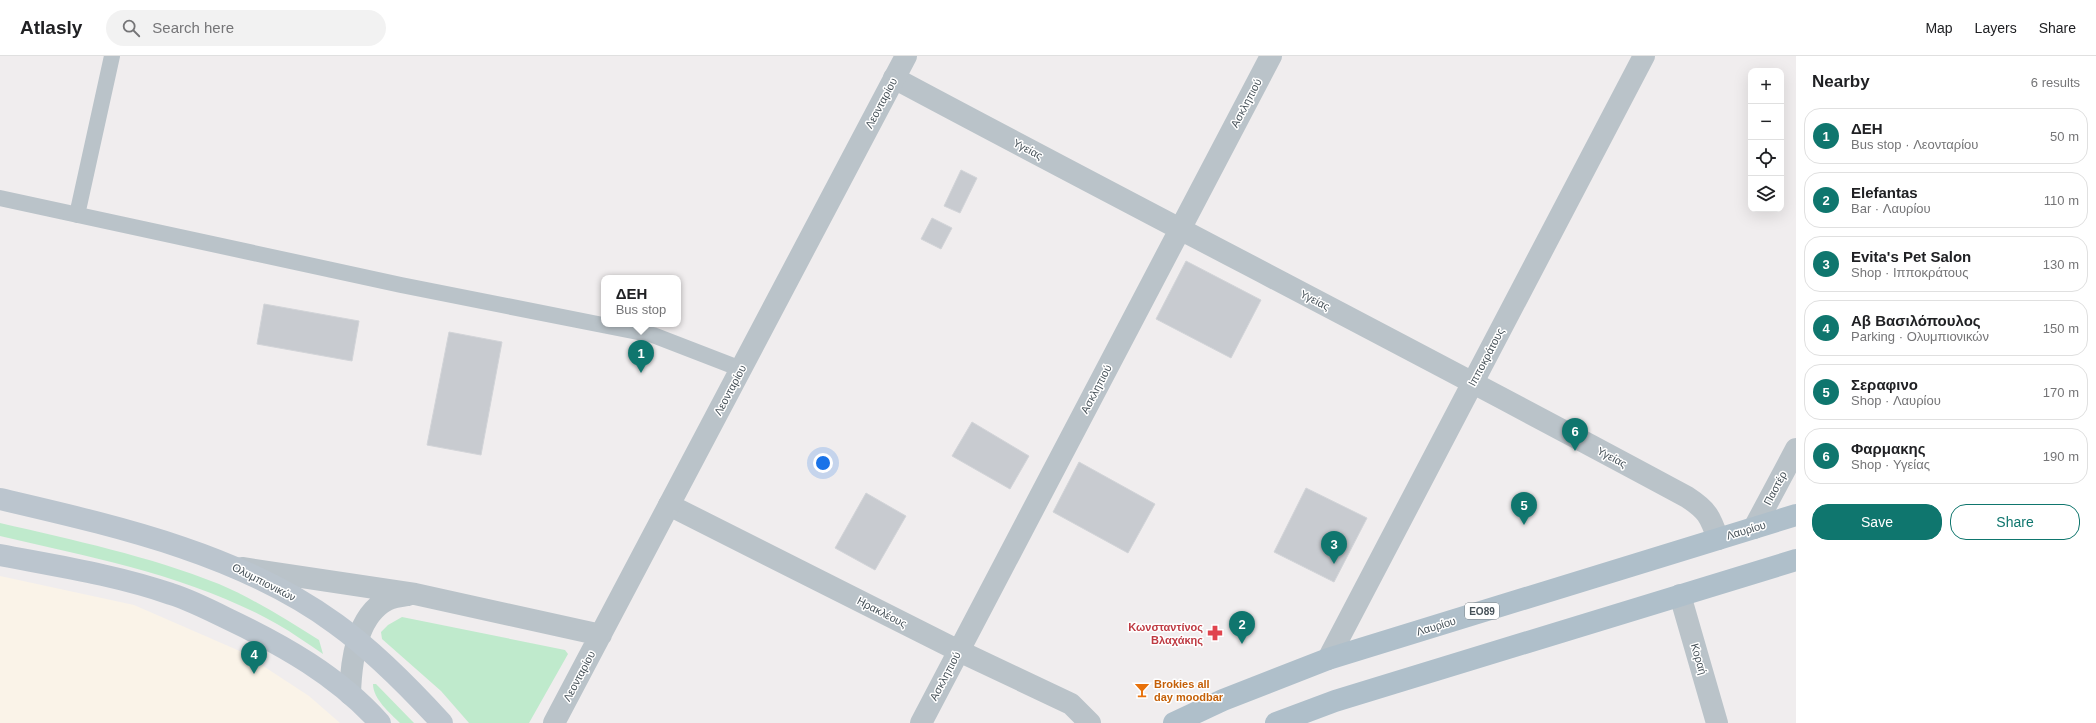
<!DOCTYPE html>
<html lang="en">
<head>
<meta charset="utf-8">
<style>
  body { margin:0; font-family:Arial,sans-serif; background:#f2f2f2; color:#202124 }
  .controls { position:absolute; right:12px; top:12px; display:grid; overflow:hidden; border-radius:8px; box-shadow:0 4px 16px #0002 }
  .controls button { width:36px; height:36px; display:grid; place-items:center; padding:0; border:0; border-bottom:1px solid #e0e0e0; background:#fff; color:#202124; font:20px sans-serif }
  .you { position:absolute; left:823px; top:407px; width:14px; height:14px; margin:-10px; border:3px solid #fff; border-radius:50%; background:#1a73e8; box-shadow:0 0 0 6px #1a73e833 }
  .badge { display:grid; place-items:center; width:26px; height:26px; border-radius:50%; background:#0f766e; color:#fff; font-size:13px; font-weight:700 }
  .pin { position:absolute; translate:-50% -33px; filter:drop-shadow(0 1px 2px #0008) }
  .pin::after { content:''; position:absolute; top:21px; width:14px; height:12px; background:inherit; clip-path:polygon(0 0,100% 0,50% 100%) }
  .popup { position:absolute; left:601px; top:219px; width:80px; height:52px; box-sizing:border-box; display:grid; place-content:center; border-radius:8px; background:#fff; filter:drop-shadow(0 1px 3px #0005); font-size:13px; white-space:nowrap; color:#757577 }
  .popup b { font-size:15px; color:#202124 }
  .popup::after { content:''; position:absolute; left:50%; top:100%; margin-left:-8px; border:8px solid transparent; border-top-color:#fff }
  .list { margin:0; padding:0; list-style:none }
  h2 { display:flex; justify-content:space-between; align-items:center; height:52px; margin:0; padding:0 16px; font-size:17px }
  h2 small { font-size:13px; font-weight:400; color:#757577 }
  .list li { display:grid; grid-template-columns:26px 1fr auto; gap:12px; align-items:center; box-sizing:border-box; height:56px; margin:0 8px 8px; padding:0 8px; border:1px solid #e0e0e0; border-radius:16px }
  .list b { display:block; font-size:15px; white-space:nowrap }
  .list p { margin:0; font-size:13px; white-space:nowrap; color:#757577 }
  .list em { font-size:13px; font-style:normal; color:#757577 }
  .actions { display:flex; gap:8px; padding:12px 16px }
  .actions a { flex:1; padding:9px 0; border:1px solid #0f766e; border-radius:16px; text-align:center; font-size:14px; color:#0f766e }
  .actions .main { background:#0f766e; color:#fff }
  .icon { flex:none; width:22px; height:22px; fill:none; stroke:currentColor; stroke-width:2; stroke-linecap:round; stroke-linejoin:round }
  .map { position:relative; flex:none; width:1796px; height:667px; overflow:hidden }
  header { display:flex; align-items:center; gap:24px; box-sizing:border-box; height:56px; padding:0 20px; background:#fff; border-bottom:1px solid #e0e0e0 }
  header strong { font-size:19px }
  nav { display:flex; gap:22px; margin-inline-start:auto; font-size:14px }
  .search { width:280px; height:36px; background:#f2f2f2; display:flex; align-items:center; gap:10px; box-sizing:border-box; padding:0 14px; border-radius:22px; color:#757577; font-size:15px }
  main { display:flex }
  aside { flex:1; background:#fff }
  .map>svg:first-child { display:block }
  .commercial { fill:#faf3e8 }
  .green { fill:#bfeacc }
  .building { fill:#c8cbd0; stroke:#d2d4d8 }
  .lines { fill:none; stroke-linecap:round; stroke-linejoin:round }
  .service { stroke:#bac3c9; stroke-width:16 }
  .minor { stroke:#bac3c9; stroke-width:22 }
  .tertiary { stroke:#bac3c9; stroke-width:22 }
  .secondary { stroke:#bbc5ce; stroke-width:22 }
  .primary { stroke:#afbfca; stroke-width:22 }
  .labels { text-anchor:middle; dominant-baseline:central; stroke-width:3; stroke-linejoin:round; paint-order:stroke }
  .shield { fill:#fff; stroke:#7e868b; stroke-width:1 }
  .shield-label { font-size:10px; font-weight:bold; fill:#475259 }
  .street-label { font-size:11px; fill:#475259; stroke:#fff }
  .health-label { font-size:11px; font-weight:bold; fill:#be3a42; stroke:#fff; text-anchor:end }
  .food-label { font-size:11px; font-weight:bold; fill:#c56008; stroke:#fff; text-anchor:start }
</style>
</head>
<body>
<header>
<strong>Atlasly</strong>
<div class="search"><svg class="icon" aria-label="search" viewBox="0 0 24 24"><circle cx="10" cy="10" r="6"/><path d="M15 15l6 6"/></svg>Search here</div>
<nav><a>Map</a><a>Layers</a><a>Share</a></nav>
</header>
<main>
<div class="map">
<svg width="1796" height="667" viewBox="0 0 1796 667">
  <rect width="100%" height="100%" fill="#f0edee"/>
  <path class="commercial" d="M0,520L134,549L242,596L309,640L340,667H0Z"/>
  <path class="green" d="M0,467C73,484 149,500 219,528C254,543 287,564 319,584L323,598C308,588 293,577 277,568C192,520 94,502 0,480Z
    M402,561L565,594L568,598L529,667H469L441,635L382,583L381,576L388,569Z
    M373,628H376L414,667H400C390,657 373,643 373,628Z"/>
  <path class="building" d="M961,114L977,122L960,157L944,150Z
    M932,162L952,172L941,193L921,183Z
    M1186,205L1261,244L1231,302L1156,263Z
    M264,248L359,265L352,305L257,288Z
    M449,276L502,286L481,399L427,389Z
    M972,366L1029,400L1010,433L952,400Z
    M1079,406L1155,448L1128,497L1053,456Z
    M1306,432L1367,462L1334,526L1274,496Z
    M866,437L906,460L875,514L835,492Z"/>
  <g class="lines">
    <path class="service" d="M0,142L401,229L653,279L741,313
      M77,159L112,0"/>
    <path class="minor" d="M894,22C1158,163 1424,299 1687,441C1707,454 1710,460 1718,483
      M669,449L959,595L1071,648L1090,667
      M1754,472L1796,393
      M1680,539L1717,667
      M1328,603L1644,0
      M921,667L1271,0"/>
    <path class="tertiary" d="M242,512L415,538L601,579
      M350,638C351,607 356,560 387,544C393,541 401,540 408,539
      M554,667L906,0"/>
    <path class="secondary" d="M0,443C115,470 239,497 336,568C375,596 410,632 442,667
      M0,499C57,510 116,519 171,538C190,544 208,553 226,562C283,589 338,620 380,667"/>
    <path class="primary" d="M1174,667L1223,644L1328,603L1796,459
      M1276,667L1335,645L1796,504"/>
  </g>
  <defs>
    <g id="pharmacy-bare" transform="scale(1.2)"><path d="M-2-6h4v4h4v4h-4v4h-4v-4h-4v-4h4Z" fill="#e0444e" stroke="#fff" stroke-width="2.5" paint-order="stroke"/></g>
    <g id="bar-bare" transform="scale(1.2)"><path d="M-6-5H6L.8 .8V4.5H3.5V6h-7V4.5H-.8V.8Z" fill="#e8710a" stroke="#fff" stroke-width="2.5" paint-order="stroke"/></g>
  </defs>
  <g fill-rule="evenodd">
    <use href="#pharmacy-bare" x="1215" y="577"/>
    <use href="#bar-bare" x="1142" y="634"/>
  </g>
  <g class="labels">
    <rect class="shield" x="1465" y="547" width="34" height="16" rx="3"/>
    <g class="shield-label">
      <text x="1482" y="555">ΕΟ89</text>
    </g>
    <g class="street-label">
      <text transform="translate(881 47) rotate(-62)">Λεονταρίου</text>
      <text transform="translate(1246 47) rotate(-62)">Ασκληπιού</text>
      <text transform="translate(1028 93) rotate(28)">Υγείας</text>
      <text transform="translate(1315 244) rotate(27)">Υγείας</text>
      <text transform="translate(1486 301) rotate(-62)">Ιπποκράτους</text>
      <text transform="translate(1096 333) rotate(-62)">Ασκληπιού</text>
      <text transform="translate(730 334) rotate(-62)">Λεονταρίου</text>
      <text transform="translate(1612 401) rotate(28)">Υγείας</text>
      <text transform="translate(1775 432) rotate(-62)">Παστέρ</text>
      <text transform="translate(1746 474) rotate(-17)">Λαυρίου</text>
      <text transform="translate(264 526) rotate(27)">Ολυμπιονικών</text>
      <text transform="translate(882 556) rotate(27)">Ηρακλέους</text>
      <text transform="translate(1436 570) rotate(-17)">Λαυρίου</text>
      <text transform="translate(1699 603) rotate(74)">Κοραή</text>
      <text transform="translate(579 620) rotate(-62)">Λεονταρίου</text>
      <text transform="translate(945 620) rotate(-62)">Ασκληπιού</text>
    </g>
    <g class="health-label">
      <text x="1203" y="571">Κωνσταντίνος<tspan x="1203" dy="13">Βλαχάκης</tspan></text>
    </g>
    <g class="food-label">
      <text x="1154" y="628">Brokies all<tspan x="1154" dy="13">day moodbar</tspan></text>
    </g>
  </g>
</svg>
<div class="controls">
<button>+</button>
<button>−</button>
<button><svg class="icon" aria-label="locate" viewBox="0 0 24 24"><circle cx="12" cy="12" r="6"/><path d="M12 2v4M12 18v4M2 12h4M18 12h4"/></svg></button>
<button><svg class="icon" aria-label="layers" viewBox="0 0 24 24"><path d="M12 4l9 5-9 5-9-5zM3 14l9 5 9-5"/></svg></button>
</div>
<div class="you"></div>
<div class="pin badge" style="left:641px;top:317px">1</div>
<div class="popup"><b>ΔΕΗ</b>Bus stop</div>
<div class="pin badge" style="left:1242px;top:588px">2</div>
<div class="pin badge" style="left:1334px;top:508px">3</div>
<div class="pin badge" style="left:254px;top:618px">4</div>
<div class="pin badge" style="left:1524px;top:469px">5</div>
<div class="pin badge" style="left:1575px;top:395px">6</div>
</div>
<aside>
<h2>Nearby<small>6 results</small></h2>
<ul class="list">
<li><span class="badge">1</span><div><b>ΔΕΗ</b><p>Bus stop · Λεονταρίου</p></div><em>50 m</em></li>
<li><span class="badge">2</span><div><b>Elefantas</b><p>Bar · Λαυρίου</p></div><em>110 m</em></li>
<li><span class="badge">3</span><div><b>Evita's Pet Salon</b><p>Shop · Ιπποκράτους</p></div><em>130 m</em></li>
<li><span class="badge">4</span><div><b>Αβ Βασιλόπουλος</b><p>Parking · Ολυμπιονικών</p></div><em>150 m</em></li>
<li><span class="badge">5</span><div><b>Σεραφινο</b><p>Shop · Λαυρίου</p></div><em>170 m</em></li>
<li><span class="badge">6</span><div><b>Φαρμακης</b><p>Shop · Υγείας</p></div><em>190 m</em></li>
</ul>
<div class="actions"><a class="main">Save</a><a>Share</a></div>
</aside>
</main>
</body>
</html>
